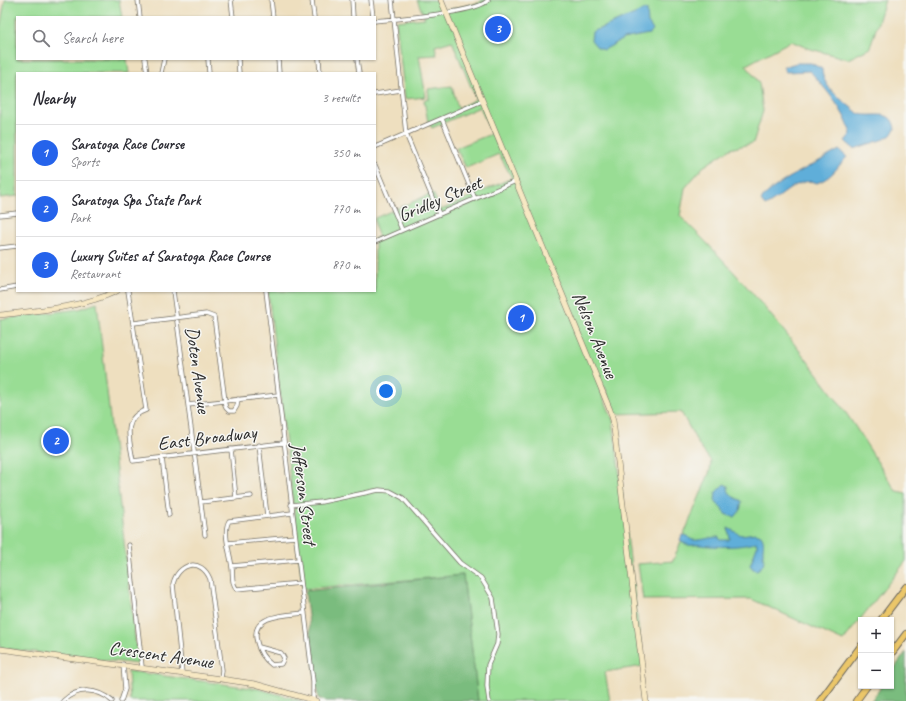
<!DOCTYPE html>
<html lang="en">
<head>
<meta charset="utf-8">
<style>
  body { margin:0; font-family:Caveat,sans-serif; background:#f7f7f7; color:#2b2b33 }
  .controls { position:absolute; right:12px; bottom:12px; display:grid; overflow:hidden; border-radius:0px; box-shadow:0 1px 3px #0004 }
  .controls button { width:36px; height:36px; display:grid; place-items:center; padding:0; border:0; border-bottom:1px solid #e1e1e2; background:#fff; color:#2b2b33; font:20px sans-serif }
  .you { position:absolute; left:386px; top:391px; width:14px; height:14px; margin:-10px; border:3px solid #fff; border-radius:50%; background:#1a73e8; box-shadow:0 0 0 6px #1a73e833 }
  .badge { display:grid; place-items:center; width:26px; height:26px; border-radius:50%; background:#2563eb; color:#fff; font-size:13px; font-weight:700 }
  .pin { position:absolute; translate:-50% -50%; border:2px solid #fff; box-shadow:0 1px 4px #0006 }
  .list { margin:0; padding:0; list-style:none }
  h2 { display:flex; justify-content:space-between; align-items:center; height:52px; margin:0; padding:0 16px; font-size:17px }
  h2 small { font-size:13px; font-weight:400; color:#7c7c81 }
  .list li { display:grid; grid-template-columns:26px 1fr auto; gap:12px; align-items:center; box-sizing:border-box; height:56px; padding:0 16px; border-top:1px solid #e1e1e2 }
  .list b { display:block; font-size:15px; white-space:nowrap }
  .list p { margin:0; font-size:13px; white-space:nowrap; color:#7c7c81 }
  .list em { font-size:13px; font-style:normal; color:#7c7c81 }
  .icon { flex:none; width:22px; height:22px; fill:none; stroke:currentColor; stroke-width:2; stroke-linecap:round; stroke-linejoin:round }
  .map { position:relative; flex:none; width:906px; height:701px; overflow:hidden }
  .search { position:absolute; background:#fff; box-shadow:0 1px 3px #0004; left:16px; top:16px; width:360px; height:44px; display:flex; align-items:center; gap:10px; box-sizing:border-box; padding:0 14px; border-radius:0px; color:#7c7c81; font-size:15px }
  .panel { position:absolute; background:#fff; box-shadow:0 1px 3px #0004; left:16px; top:72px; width:360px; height:220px; border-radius:0px }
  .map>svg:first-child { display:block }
  .green { fill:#99dd94; stroke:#628460 }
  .forest { fill:#7abc7e; stroke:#527454 }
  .water { fill:#5faed9; stroke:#456c82 }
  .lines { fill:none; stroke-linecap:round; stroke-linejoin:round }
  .street-casing { stroke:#6f6a5f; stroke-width:5 }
  .secondary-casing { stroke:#6f6a5f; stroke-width:6 }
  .highway-casing { stroke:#6f6a5f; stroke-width:8 }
  .street { stroke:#fff; stroke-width:3.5 }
  .secondary { stroke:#f7e8c3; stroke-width:5 }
  .highway { stroke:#ebc669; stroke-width:6 }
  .labels { text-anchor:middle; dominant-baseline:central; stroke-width:3; stroke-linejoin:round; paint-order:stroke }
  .street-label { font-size:19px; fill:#2b2b2b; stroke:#f6f6f2 }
</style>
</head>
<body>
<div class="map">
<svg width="906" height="701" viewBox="0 0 906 701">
  <rect width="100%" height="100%" fill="#f6f6f2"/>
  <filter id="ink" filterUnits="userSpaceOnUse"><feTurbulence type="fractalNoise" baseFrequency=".025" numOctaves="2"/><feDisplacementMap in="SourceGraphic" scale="8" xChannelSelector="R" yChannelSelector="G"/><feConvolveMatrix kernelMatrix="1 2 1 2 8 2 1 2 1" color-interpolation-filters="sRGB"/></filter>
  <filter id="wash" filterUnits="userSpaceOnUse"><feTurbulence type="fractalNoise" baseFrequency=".012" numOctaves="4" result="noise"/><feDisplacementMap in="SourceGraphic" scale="16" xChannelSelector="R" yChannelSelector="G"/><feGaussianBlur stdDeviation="0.9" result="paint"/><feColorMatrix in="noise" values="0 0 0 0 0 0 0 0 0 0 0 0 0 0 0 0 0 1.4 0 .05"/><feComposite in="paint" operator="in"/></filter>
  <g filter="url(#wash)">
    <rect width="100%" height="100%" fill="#eedfbf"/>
    <path class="green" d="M5,0H119L122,17H17V59H127L129,73H17V196L0,198V29Z
      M417,0H437L442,11L479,3L482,0H885L870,48L848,59L807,48L791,41L746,65L759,83L763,111L753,143L730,149L703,167L685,188L680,216C739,273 794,341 842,407C861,434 878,464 896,491L906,493V561L843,641L751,599L643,600L638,564L673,561L710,471L711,461L700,447L681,412L615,414L605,387L600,389L613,420L643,666L605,672L610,701H478L463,575L303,589L268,291H375V238L379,237L375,227V218L433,193L441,210L512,178L499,154L466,168L456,148L491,134L480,107L432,128L428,122L424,100L429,99L428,89L452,86L458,108L476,99L452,41L435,46L437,55L419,56L426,97L405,99L396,21L425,18Z
      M97,303L138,664L0,648V319L79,309Z
      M128,671L259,689L303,701H130Z"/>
    <path class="forest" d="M463,575L478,701H326L318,698L305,591Z
      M906,652V701H871L882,686H891V673Z"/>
    <path class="water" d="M644,10H647L648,23L653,30L649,34L623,39L604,50L597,47L591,40L592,32Z
      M796,63H811L822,69C822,89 846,102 859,114C874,118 892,108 895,129L891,135L884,139L854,149L845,141L851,134C845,110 826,90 810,71L786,72L783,67Z
      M839,150L847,157C836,168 833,177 817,183C799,175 780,199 765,206L761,201C767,186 823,160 839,150Z
      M724,484L728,486C728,496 734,497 742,501L740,511L735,517L727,515L715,501L716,492Z
      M728,528L741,535L756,533L761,535C765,541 763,544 763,550C763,560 767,563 757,570L753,569L750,565L757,546L756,542C743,548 714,547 700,545C696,544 692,546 688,545C685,544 682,541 680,540L682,535L688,536L692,540C702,541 709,537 719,537L720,540H728L730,539Z"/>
  </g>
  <g filter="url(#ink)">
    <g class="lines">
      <g class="street-casing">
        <path id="street" d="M138,0L140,17
          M231,0L233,17
          M271,0L273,17
          M312,0L314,17
          M352,0L353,17
          M371,0L373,17
          M392,0L406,134L439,214
          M375,21C394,19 479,13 488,0
          M145,59L147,73
          M208,59L209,73
          M238,59L239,73
          M278,59L279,73
          M319,59L320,73
          M357,59L359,73
          M161,73L164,59
          M375,94L401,90
          M442,119L475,199
          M375,147L482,101
          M375,165L402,230
          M0,215L17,213
          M375,242L516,181
          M0,248L17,246
          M0,290L17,287
          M128,291L146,410C121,418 130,441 133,461L283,443
          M173,291L205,535
          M266,291L313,681V700
          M134,323L206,314L214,317L225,401
          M224,401L226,408L229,411H234L237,406L238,399
          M188,405L278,395
          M259,445L267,516
          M231,449L236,498
          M162,458L169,515
          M201,502L251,496
          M291,505L321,502L379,490L390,491L403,498L460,563L481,578L493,598L498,634L497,644L488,665L487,686L489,701
          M292,513L229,521C222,532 231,556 232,568C233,574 231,584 237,589L301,583
          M228,543L295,537
          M129,545L142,667
          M232,566L298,560
          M259,647L281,653L284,658L281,664L272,665C264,659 259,652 257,642C249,614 287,615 305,613
          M182,673L173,584C178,563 201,557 210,579L222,670L221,679
          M63,701C78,687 97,688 112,701
          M121,701L125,689L123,664"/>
      </g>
      <g class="secondary-casing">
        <path id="secondary" d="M441,0L610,410L613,420L646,701
          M0,315C40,310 81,308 117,291
          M0,649L221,679L255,684L316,701"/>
      </g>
      <g class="highway-casing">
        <path id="highway" d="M881,620L906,587
          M891,654L906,634
          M820,701L861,646
          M856,701L867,686"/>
      </g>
      <use href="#street" class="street"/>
      <use href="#secondary" class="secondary"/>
      <use href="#highway" class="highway"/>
    </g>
  </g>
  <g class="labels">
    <g class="street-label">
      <text transform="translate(440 199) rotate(-23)">Gridley Street</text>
      <text transform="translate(595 335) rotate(68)">Nelson Avenue</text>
      <text transform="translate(198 370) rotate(82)">Doten Avenue</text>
      <text transform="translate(207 438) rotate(-7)">East Broadway</text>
      <text transform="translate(304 494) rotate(83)">Jefferson Street</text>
      <text transform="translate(161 655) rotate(8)">Crescent Avenue</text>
    </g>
  </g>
</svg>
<div class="controls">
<button>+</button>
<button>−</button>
</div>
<div class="you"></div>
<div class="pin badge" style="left:521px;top:318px">1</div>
<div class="pin badge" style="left:56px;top:441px">2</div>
<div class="pin badge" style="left:498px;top:29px">3</div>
<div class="search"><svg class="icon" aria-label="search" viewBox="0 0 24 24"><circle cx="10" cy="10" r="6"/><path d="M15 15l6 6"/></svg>Search here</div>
<section class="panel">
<h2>Nearby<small>3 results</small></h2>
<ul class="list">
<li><span class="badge">1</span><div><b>Saratoga Race Course</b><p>Sports</p></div><em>350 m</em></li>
<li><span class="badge">2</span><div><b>Saratoga Spa State Park</b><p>Park</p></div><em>770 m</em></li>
<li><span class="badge">3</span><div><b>Luxury Suites at Saratoga Race Course</b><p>Restaurant</p></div><em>870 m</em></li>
</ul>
</section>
</div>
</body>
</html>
